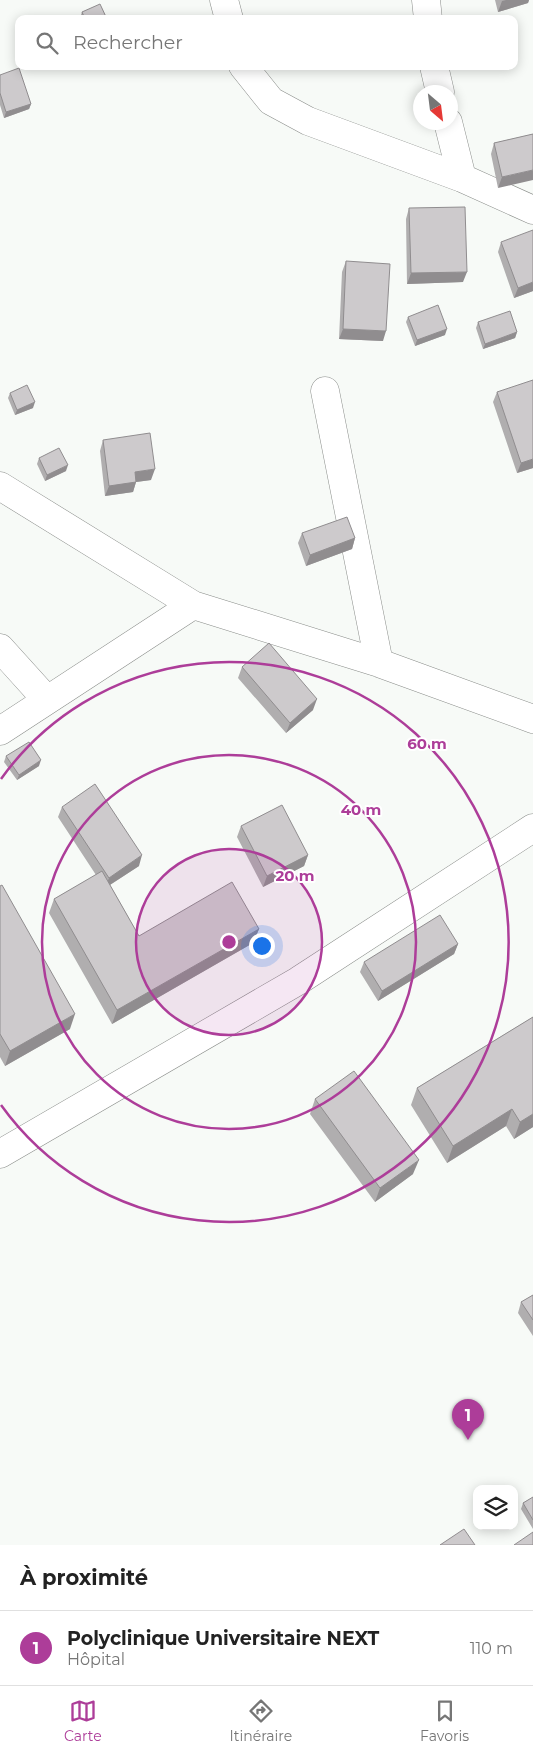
<!DOCTYPE html>
<html lang="fr">
<head>
<meta charset="utf-8">
<style>
  body { margin:0; font-family:Montserrat,sans-serif; background:#f6f6f6; color:#222 }
  .controls { position:absolute; right:15px; bottom:15px; display:grid; overflow:hidden; border-radius:10px; box-shadow:0 2px 12px #0003 }
  .controls button { width:45px; height:45px; display:grid; place-items:center; padding:0; border:0; border-bottom:1px solid #e0e0e0; background:#fff; color:#222; font:25px sans-serif }
  .compass { position:absolute; left:413px; top:85px; width:45px; height:45px; border-radius:50%; background:#fff; box-shadow:0 2px 12px #0003; rotate:152deg }
  .you { position:absolute; left:261px; top:945px; width:18px; height:18px; margin:-12px; border:4px solid #fff; border-radius:50%; background:#1a73e8; box-shadow:0 0 0 8px #1a73e833 }
  .badge { display:grid; place-items:center; width:32px; height:32px; border-radius:50%; background:#ad3d99; color:#fff; font-size:16px; font-weight:700 }
  .pin { position:absolute; translate:-50% -41px; filter:drop-shadow(0 1px 2px #0008) }
  .pin::after { content:''; position:absolute; top:26px; width:18px; height:15px; background:inherit; clip-path:polygon(0 0,100% 0,50% 100%) }
  .list { margin:0; padding:0; list-style:none }
  h2 { display:flex; justify-content:space-between; align-items:center; height:65px; margin:0; padding:0 20px; font-size:21px }
  h2 small { font-size:16px; font-weight:400; color:#767676 }
  .list li { display:grid; grid-template-columns:32px 1fr auto; gap:15px; align-items:center; box-sizing:border-box; height:75px; padding:0 20px; border-top:1px solid #e0e0e0 }
  .list b { display:block; font-size:19px; white-space:nowrap }
  .list p { margin:0; font-size:16px; white-space:nowrap; color:#767676 }
  .list em { font-size:16px; font-style:normal; color:#767676 }
  .icon { flex:none; width:28px; height:28px; fill:none; stroke:currentColor; stroke-width:2; stroke-linecap:round; stroke-linejoin:round }
  .map { position:relative; flex:none; width:533px; height:1545px; overflow:hidden }
  .search { position:absolute; background:#fff; box-shadow:0 2px 12px #0003; left:15px; right:15px; top:15px; height:55px; display:flex; align-items:center; gap:12px; box-sizing:border-box; padding:0 18px; border-radius:10px; color:#767676; font-size:19px }
  .sheet { height:140px; background:#fff }
  nav { display:flex; justify-content:space-around; align-items:center; box-sizing:border-box; height:70px; border-top:1px solid #e0e0e0; background:#fff; font-size:14px; color:#767676 }
  nav a { display:grid; justify-items:center; gap:2px }
  nav .on { color:#ad3d99 }
  .map>svg:first-child { display:block }
  .lines { fill:none; stroke-linecap:round; stroke-linejoin:round }
  .minor-casing { stroke:#898c89; stroke-width:29 }
  .minor { stroke:#fff; stroke-width:28 }
  .wall { fill:#b0aeaf }
  .shaded-wall { fill:#908d8f }
  .building { fill:#cdcacc; stroke:#908d8f }
  .ring { fill:none; stroke:#ad3d99; stroke-width:2.5 }
  .centre { fill:#ad3d99; stroke:#fff; stroke-width:2.5 }
  .ring-label { font-size:15px; text-anchor:middle; font-weight:bold; fill:#ad3d99; stroke:#fff; stroke-width:4; stroke-linejoin:round; paint-order:stroke }
</style>
</head>
<body>
<div class="map">
<svg width="533" height="1545" viewBox="0 0 533 1545">
  <rect width="100%" height="100%" fill="#f7faf7"/>
  <g class="lines">
    <g class="minor-casing">
      <path id="minor" d="M224,0L229,19
        M426,0L428,19
        M243,66L271,101L308,121L462,178L533,210
        M434,66L440,92
        M448,122L462,178
        M325,391L379,663
        M0,486L193,605L379,663L533,719
        M0,648L47,700
        M0,731L193,605
        M0,1154L298,981L533,828"/>
    </g>
    <use href="#minor" class="minor"/>
  </g>
  <path class="wall" d="M495,0H529L528,3L498,12Z
    M82,12L107,19H80V18Z
    M0,75L31,104L29,109L4,118L0,105Z
    M533,134L498,188L491,154L494,143Z
    M409,208L463,282L407,284L406,219Z
    M501,242L533,291L514,298L498,252Z
    M346,261L383,341L339,339L342,272Z
    M408,317L445,335L415,346L406,322Z
    M478,322L517,332L515,338L483,349L476,328Z
    M497,392L533,468L517,473L493,402Z
    M10,393L33,408L15,415L8,398Z
    M103,440L151,480L136,482L133,492L105,496L100,451Z
    M39,458L66,471L45,481L37,464Z
    M302,533L355,538L352,549L306,566L298,543Z
    M242,667L313,710L286,733L238,678Z
    M6,756L39,766L17,780L4,762Z
    M62,807L139,866L110,885L139,936L259,929L253,943L112,1024L49,913L54,899L96,875L58,817Z
    M241,826L308,855L304,866L263,887L237,837Z
    M0,886L70,1029L5,1066L0,1057Z
    M458,944L454,954L378,1001L360,972L364,962Z
    M533,1017V1127L514,1139L506,1126L447,1163L411,1105L417,1088Z
    M315,1099L413,1174L375,1202L310,1114Z
    M533,1295V1336L518,1313L521,1302Z
    M533,1497V1529L521,1509L523,1503Z"/>
  <path class="shaded-wall" d="M506,0H529L528,3L498,12L502,1Z
    M31,104L29,109L4,118L6,112Z
    M533,170V180L498,188L502,177Z
    M467,272L463,282L407,284L411,273Z
    M533,282V291L514,298L518,288Z
    M343,329L386,331L383,341L339,339Z
    M447,329L445,335L415,346L417,340Z
    M517,332L515,338L483,349L485,344Z
    M35,402L33,408L15,415L17,410Z
    M533,459V468L517,473L521,463Z
    M68,465L66,471L45,481L47,475Z
    M155,469L151,480L136,482L133,492L105,496L109,486L135,472Z
    M355,538L352,549L306,566L310,555Z
    M317,699L313,710L286,733L290,723Z
    M41,760L39,766L17,780L19,775Z
    M142,855L139,866L105,888L109,878Z
    M308,855L304,866L263,887L267,876Z
    M259,929L253,943L112,1024L117,1010Z
    M458,944L454,954L378,1001L382,991Z
    M75,1014L70,1029L5,1066L10,1051Z
    M512,1109L506,1126L447,1163L453,1146Z
    M533,1114V1127L514,1139L520,1122Z
    M419,1160L413,1174L375,1202L380,1188Z"/>
  <path class="building" d="M100,4L107,19H85L82,12Z
    M19,68L31,104L6,112L0,93V75Z
    M533,134V170L502,177L494,143Z
    M465,207L467,272L411,273L409,208Z
    M533,230V282L518,288L501,242Z
    M346,261L390,264L386,331L343,329Z
    M438,305L447,329L417,340L408,317Z
    M510,311L517,332L485,344L478,322Z
    M533,380V459L521,463L497,392Z
    M27,385L35,402L17,410L10,393Z
    M150,433L155,469L135,472L136,482L109,486L103,440Z
    M59,448L68,465L47,475L39,458Z
    M347,517L355,538L310,555L302,533Z
    M269,643L317,699L290,723L242,667Z
    M29,742L41,760L19,775L6,756Z
    M95,784L142,855L109,878L62,807Z
    M282,805L308,855L267,876L241,826Z
    M102,871L139,936L232,882L259,929L117,1010L54,899Z
    M2,885L75,1014L10,1051L0,1034V886Z
    M440,915L458,944L382,991L364,962Z
    M533,1017V1114L520,1122L512,1109L453,1146L417,1088Z
    M354,1071L419,1160L380,1188L315,1099Z
    M533,1295V1320L521,1302Z
    M533,1497V1520L523,1503Z
    M464,1529L475,1545H440Z
    M533,1532V1545H514Z"/>
  <circle cx="229" cy="942" r="93" fill="#ad3d99" fill-opacity=".12"/>
  <g class="ring">
    <circle cx="229" cy="942" r="93"/>
    <circle cx="229" cy="942" r="187"/>
    <path d="M1 779A280 280 0 1 1 1 1105"/>
  </g>
  <circle cx="229" cy="942" r="8" class="centre"/>
  <g class="ring-label">
    <text x="427" y="749">60 m</text>
    <text x="361" y="815">40 m</text>
    <text x="295" y="881">20 m</text>
  </g>
</svg>
<div class="controls">
<button><svg class="icon" aria-label="layers" viewBox="0 0 24 24"><path d="M12 4l9 5-9 5-9-5zM3 14l9 5 9-5"/></svg></button>
</div>
<svg class="compass" viewBox="-18 -18 36 36"><path d="M0-13l5 13h-10z" fill="#e53935"/><path d="M0 13l5-13h-10z" fill="#767676"/></svg>
<div class="you"></div>
<div class="pin badge" style="left:468px;top:1440px">1</div>
<div class="search"><svg class="icon" aria-label="search" viewBox="0 0 24 24"><circle cx="10" cy="10" r="6"/><path d="M15 15l6 6"/></svg>Rechercher</div>
</div>
<section class="sheet">
<h2>À proximité<small></small></h2>
<ul class="list">
<li><span class="badge">1</span><div><b>Polyclinique Universitaire NEXT</b><p>Hôpital</p></div><em>110 m</em></li>
</ul>
</section>
<nav>
<a class="on"><svg class="icon" aria-label="map" viewBox="0 0 24 24"><path d="M3 6l6-2 6 2 6-2v14l-6 2-6-2-6 2zM9 4v14M15 6v14"/></svg>Carte</a>
<a><svg class="icon" aria-label="directions" viewBox="0 0 24 24"><path d="M12 3l9 9-9 9-9-9zM9 14v-3h6M13 9l2 2-2 2"/></svg>Itinéraire</a>
<a><svg class="icon" aria-label="saved" viewBox="0 0 24 24"><path d="M7 4h10v16l-5-4-5 4z"/></svg>Favoris</a>
</nav>
</body>
</html>
